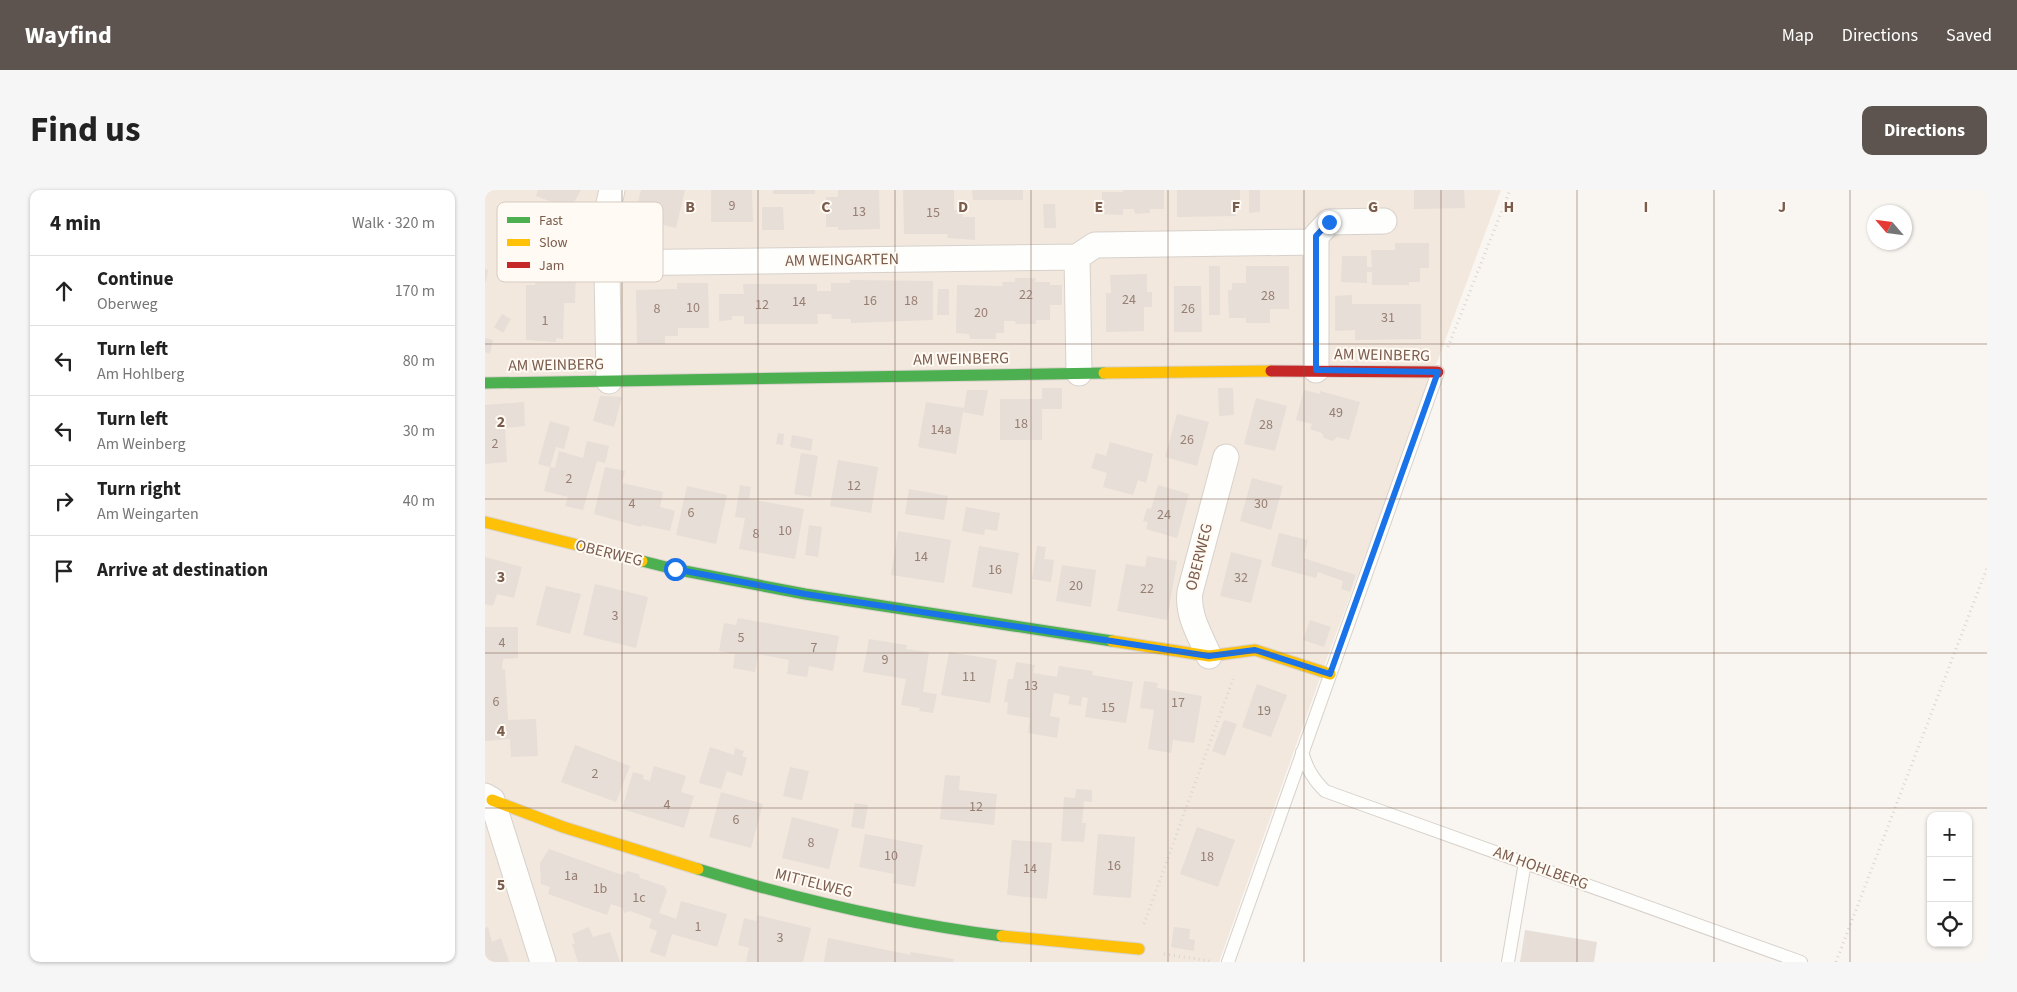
<!DOCTYPE html>
<html lang="en">
<head>
<meta charset="utf-8">
<style>
  body { margin:0; font-family:"Source Sans 3",sans-serif; background:#f6f6f6; color:#222 }
  .controls { position:absolute; right:15px; bottom:15px; display:grid; overflow:hidden; border-radius:10px; box-shadow:0 1px 4px #0004 }
  .controls button { width:45px; height:45px; display:grid; place-items:center; padding:0; border:0; border-bottom:1px solid #e0e0e0; background:#fff; color:#222; font:25px sans-serif }
  .compass { position:absolute; left:1382px; top:15px; width:45px; height:45px; border-radius:50%; background:#fff; box-shadow:0 1px 4px #0004; rotate:298deg }
  .stop { position:absolute; width:15px; height:15px; margin:-11px; border:4px solid #1a73e8; border-radius:50%; background:#fff }
  .stop.end { background:#1a73e8; border-color:#fff; box-shadow:0 1px 5px #0008 }
  .list { margin:0; padding:0; list-style:none }
  h2 { display:flex; justify-content:space-between; align-items:center; height:65px; margin:0; padding:0 20px; font-size:21px }
  h2 small { font-size:16px; font-weight:400; color:#767676 }
  .list li { display:grid; grid-template-columns:32px 1fr auto; gap:15px; align-items:center; box-sizing:border-box; height:70px; padding:0 20px; border-top:1px solid #e0e0e0 }
  .list b { display:block; font-size:19px; white-space:nowrap }
  .list p { margin:0; font-size:16px; white-space:nowrap; color:#767676 }
  .list em { font-size:16px; font-style:normal; color:#767676 }
  .icon { flex:none; width:28px; height:28px; fill:none; stroke:currentColor; stroke-width:2; stroke-linecap:round; stroke-linejoin:round }
  .map { position:relative; flex:none; width:1502px; height:772px; overflow:hidden; border-radius:10px }
  header { display:flex; align-items:center; gap:30px; box-sizing:border-box; height:70px; padding:0 25px; background:#5d544f; color:#fff }
  header strong { font-size:24px }
  nav { display:flex; gap:28px; margin-inline-start:auto; font-size:18px }
  .intro { display:flex; align-items:center; justify-content:space-between; box-sizing:border-box; height:120px; padding:0 30px }
  h1 { margin:0; font-size:35px }
  .button { padding:12px 22px; border-radius:10px; background:#5d544f; color:#fff; font-size:18px; font-weight:700 }
  main { display:flex; gap:30px; padding:0 30px }
  aside { flex:1; background:#fff; border-radius:10px; box-shadow:0 1px 4px #0004 }
  .map>svg:first-child { display:block }
  .residential { fill:#f2e8de }
  .building { fill:#e6ded7 }
  .lines { fill:none; stroke-linecap:round; stroke-linejoin:round }
  .lane-casing { stroke:#d7d1cb; stroke-width:14 }
  .street-casing { stroke:#d7d1cb; stroke-width:27 }
  .fast-casing { stroke:#d9d2cb; stroke-width:13 }
  .slow-casing { stroke:#d9d2cb; stroke-width:13 }
  .jam-casing { stroke:#d9d2cb; stroke-width:13 }
  .path { stroke:#dcd5d0; stroke-width:3; stroke-dasharray:1 4; stroke-linecap:butt }
  .lane { stroke:#fefefd; stroke-width:12 }
  .street { stroke:#fefefd; stroke-width:25 }
  .fast { stroke:#4caf50; stroke-width:11 }
  .slow { stroke:#ffc107; stroke-width:11 }
  .jam { stroke:#c62828; stroke-width:11 }
  .route { stroke:#1a73e8; stroke-width:6 }
  .grid { fill:none; stroke:#7a5c4d; stroke-width:1; stroke-opacity:0.55 }
  .labels { text-anchor:middle; dominant-baseline:central; stroke-width:4; stroke-linejoin:round; paint-order:stroke }
  .number-label { font-size:14px; fill:#977e72 }
  .street-label { font-size:16px; fill:#7a5c4d; stroke:#fffaf3 }
  .key { fill:#fffaf3; stroke:#d7cbc1; stroke-width:1 }
  .key-label { font-size:14px; fill:#7a5c4d }
  .grid-label { font-size:16px; text-anchor:middle; font-weight:bold; fill:#7a5c4d; stroke:#fffaf3; stroke-width:4; stroke-linejoin:round; paint-order:stroke }
</style>
</head>
<body>
<header>
<strong>Wayfind</strong>
<nav><a>Map</a><a>Directions</a><a>Saved</a></nav>
</header>
<div class="intro"><h1>Find us</h1><a class="button">Directions</a></div>
<main>
<aside>
<h2>4 min<small>Walk · 320 m</small></h2>
<ul class="list">
<li><svg class="icon" aria-label="ahead" viewBox="0 0 24 24"><path d="M12 20V5M6 11l6-6 6 6"/></svg><div><b>Continue</b><p>Oberweg</p></div><em>170 m</em></li>
<li><svg class="icon" aria-label="left" viewBox="0 0 24 24"><path d="M17 20v-9H6M10 6l-5 5 5 5"/></svg><div><b>Turn left</b><p>Am Hohlberg</p></div><em>80 m</em></li>
<li><svg class="icon" aria-label="left" viewBox="0 0 24 24"><path d="M17 20v-9H6M10 6l-5 5 5 5"/></svg><div><b>Turn left</b><p>Am Weinberg</p></div><em>30 m</em></li>
<li><svg class="icon" aria-label="right" viewBox="0 0 24 24"><path d="M7 20v-9h11M14 6l5 5-5 5"/></svg><div><b>Turn right</b><p>Am Weingarten</p></div><em>40 m</em></li>
<li><svg class="icon" aria-label="arrive" viewBox="0 0 24 24"><path d="M6 21V4h12l-3 4 3 4H6"/></svg><div><b>Arrive at destination</b></div></li>
</ul>
</aside>
<div class="map">
<svg width="1502" height="772" viewBox="0 0 1502 772">
  <rect width="100%" height="100%" fill="#f9f5f0"/>
  <path class="residential" d="M0,0H1016L842,468L734,772H0Z"/>
  <path class="building" d="M53,0H96L89,13H88L84,29L63,24L67,12L51,6Z
    M156,0H200L191,38L149,28Z
    M226,0H267L268,32H226Z
    M288,0H330V4H288Z
    M353,0H394L395,39L353,40V37H341V7H353Z
    M418,0H469V20H478V27H490V50L462,48L463,44H419Z
    M487,0H538V10H488Z
    M638,0H679V19H665V23L650,24L649,19H638V25L617,24V2H638Z
    M692,0H755V15H751V26L692,27Z
    M764,0H775V22L764,23Z
    M929,0H979L980,18L929,19Z
    M558,14H570L571,38H559Z
    M277,17H298L299,40H277Z
    M910,53H944V78H935V92H924V95H887V82H882V93L856,92L857,66H882V77H887L886,60H910Z
    M51,76L91,77L90,113H79L78,149L71,148V152L41,150V95H50Z
    M724,76H735V125H724Z
    M761,76H804V119H785V133H761V128H744L743,100H747V93H761Z
    M0,79L3,80L1,92L0,91Z
    M662,84V102H667V117H659V141L621,142V103H626L625,85Z
    M530,88H551L550,92H565V95H577V115H565V130H551V134H531L530,131H519V143H511V149H485L484,144L471,143L472,95L518,96L517,92H530Z
    M365,90L448,91V130L366,133V129H347L346,124H332L333,134H259V126H247V130L234,131V104H259L258,94H332V101H346V93H365Z
    M192,93H223L224,138H193V146H180V154H152L151,100L192,99Z
    M689,96H716L717,142H689Z
    M453,99H464V125H452Z
    M867,105V114H936V149L870,150V140L850,141V106Z
    M17,124L26,129L18,143L9,137Z
    M0,148L8,150L5,164L0,162Z
    M557,198H577V219H557V250H515V209H557Z
    M733,198H748L749,225L734,226Z
    M482,200H503L498,226L478,222L471,264L433,257L441,212L479,218Z
    M819,200L835,204V201L875,212L864,250L852,247L848,251L839,248L837,243L825,239L827,234L811,230Z
    M115,206L137,207L129,237L108,231Z
    M771,208L802,216L790,261L759,254Z
    M39,212L40,236L20,238L22,272L0,274V215Z
    M692,224L724,232L712,276L680,267Z
    M65,231L85,237L79,259L71,257L65,277L53,274Z
    M293,243L299,244L298,255L291,254Z
    M307,245L328,249L326,261L305,257Z
    M102,251L124,256L120,273L112,271L98,320L80,316L83,307L59,301L65,277L70,278L74,261L98,268Z
    M625,252L668,264L661,293L653,290L648,305L618,297L622,283L606,278L611,263L621,266Z
    M316,263L333,266L326,307L309,304Z
    M353,270L393,277L386,323L345,316Z
    M120,277L140,281L137,293L178,302L175,317L190,321L185,341L157,335L156,337L109,324Z
    M767,288L798,296L786,340L755,331Z
    M255,295L266,297L264,309L319,319L310,369L254,359L260,328L250,327Z
    M673,295L704,304L692,348L661,339L663,332L658,331L662,318L666,319Z
    M202,296L242,305L231,354L191,345Z
    M424,299L463,306L459,330L420,324Z
    M481,317L515,323L512,341L500,339L499,345L477,341Z
    M324,335L337,337L333,367L320,365Z
    M413,341L466,350L459,393L406,385Z
    M794,343L823,350L818,368L871,385L865,402L856,399L858,391L833,382L831,388L786,376Z
    M494,356L534,363L527,404L487,397Z
    M552,356L561,357L559,369L569,370L566,392L547,389Z
    M746,362L777,370L766,413L735,406Z
    M662,366L692,371L682,430L632,421L641,374L660,377Z
    M0,367L37,377L29,408L12,404L8,416L0,414Z
    M577,375L611,380L606,417L571,411Z
    M110,394L163,407L151,458L98,445Z
    M61,396L96,404L85,444L51,435Z
    M253,428L354,446L348,481L324,476L322,487L302,484L304,470L273,464L270,482L248,478L250,464L234,461L239,433L251,435Z
    M825,430L846,437L839,457L818,450Z
    M0,437H33V468L18,469L17,479H20L23,530L51,529L53,566L26,567L25,549L0,551Z
    M384,449L422,455L421,459L444,462L438,502L452,504L448,523L434,521L435,518L416,515L421,489L378,482Z
    M464,462L512,470L505,513L456,505Z
    M531,472L550,475L548,483L572,487L574,476L608,481L607,485L648,492L641,533L600,527L603,508L597,507L596,516L583,514L585,506L569,503L565,526L575,528L572,548L543,543L545,528L522,524L523,512H519L523,489H528Z
    M659,491L673,493L672,498L717,506L709,553L688,550L686,563L663,559L669,520L655,518Z
    M772,494L802,505L786,547L757,537Z
    M739,530L752,534L740,566L727,561Z
    M90,555L145,576L131,612L76,592Z
    M225,557L249,565L250,558L259,561L257,566L262,568L257,586L242,581L236,599L214,593Z
    M169,576L201,586L196,602L209,606L199,638L137,619L148,582L159,585L158,589L165,591Z
    M305,577L324,581L317,610L298,606Z
    M460,585L475,586L474,600L512,604L509,635L455,629Z
    M591,599L607,600V612L599,611L597,633H601L599,652L576,651L579,607L590,608Z
    M236,602L278,614L266,658L224,647Z
    M370,613L383,615L379,639L366,637Z
    M307,627L354,639L344,679L297,668Z
    M712,637L750,650L733,697L695,684Z
    M380,644L438,655L430,697L408,693L409,684L374,677Z
    M613,644L650,647L646,708L608,705Z
    M527,650L567,653L562,709L522,705Z
    M64,659L137,685L142,681L154,684L155,688L179,696L182,701L174,723L191,729L196,711L242,724L232,757L187,744L180,767L165,762L172,741L164,738L167,729L145,721L139,723L138,718L126,714L122,725L63,704L65,697L56,694L55,673Z
    M272,725L326,738L318,772H261L264,758L253,755L259,728L271,731Z
    M3,737L7,752L16,748L24,772H0V738Z
    M104,737L108,747L125,742L135,772H93L87,754H90L87,744Z
    M689,737L705,739L704,749L710,750L709,761L686,757Z
    M1040,740L1112,752L1109,772H1035Z
    M343,748L426,765L425,762L469,769L468,772H339Z"/>
  <g class="lines">
    <g class="lane-casing">
      <path id="lane" d="M817,562C822,579 828,589 840,601L1316,772
        M743,772L953,182
        M1023,772L1040,672"/>
    </g>
    <g class="street-casing">
      <path id="street" d="M831,52V46L844,32L899,31
        M592,67L594,183
        M122,73L592,67L610,55L831,52V180
        M124,191L121,27L127,0
        M724,466C715,445 702,425 705,402L741,267
        M0,606L7,610L58,772"/>
    </g>
    <g class="fast-casing">
      <path id="fast" d="M0,193L619,183
        M157,371L189,379L320,404L627,451
        M213,679C312,709 414,733 517,746"/>
    </g>
    <g class="slow-casing">
      <path id="slow" d="M619,183L786,181
        M0,332L157,371
        M627,451L724,466L770,460L845,484
        M7,610L78,637L213,679
        M517,746L654,759"/>
    </g>
    <g class="jam-casing">
      <path id="jam" d="M786,181L953,182"/>
    </g>
    <path class="path" d="M963,157L1025,0
      M659,734L748,489
      M679,764L725,771
      M1351,772L1502,378"/>
    <use href="#lane" class="lane"/>
    <use href="#street" class="street"/>
    <use href="#fast" class="fast"/>
    <use href="#slow" class="slow"/>
    <use href="#jam" class="jam"/>
  </g>
  <g class="lines">
    <path class="route" d="M190,379L320,404L724,466L770,460L845,484L953,182L831,180V46L844,32"/>
  </g>
  <path class="grid" d="M137,0V772M273,0V772M410,0V772M546,0V772M683,0V772M819,0V772M956,0V772M1092,0V772M1229,0V772M1365,0V772M0,154H1502M0,309H1502M0,463H1502M0,618H1502"/>
  <g class="labels">
    <g class="number-label">
      <text x="247" y="16">9</text>
      <text x="374" y="22">13</text>
      <text x="448" y="23">15</text>
      <text x="541" y="105">22</text>
      <text x="783" y="106">28</text>
      <text x="644" y="110">24</text>
      <text x="385" y="111">16</text>
      <text x="426" y="111">18</text>
      <text x="314" y="112">14</text>
      <text x="277" y="115">12</text>
      <text x="208" y="118">10</text>
      <text x="172" y="119">8</text>
      <text x="703" y="119">26</text>
      <text x="496" y="123">20</text>
      <text x="903" y="128">31</text>
      <text x="60" y="131">1</text>
      <text x="851" y="223">49</text>
      <text x="536" y="234">18</text>
      <text x="781" y="235">28</text>
      <text x="456" y="240">14a</text>
      <text x="702" y="250">26</text>
      <text x="10" y="254">2</text>
      <text x="84" y="289">2</text>
      <text x="369" y="296">12</text>
      <text x="147" y="314">4</text>
      <text x="776" y="314">30</text>
      <text x="206" y="323">6</text>
      <text x="679" y="325">24</text>
      <text x="300" y="341">10</text>
      <text x="271" y="344">8</text>
      <text x="436" y="367">14</text>
      <text x="510" y="380">16</text>
      <text x="756" y="388">32</text>
      <text x="591" y="396">20</text>
      <text x="662" y="399">22</text>
      <text x="130" y="426">3</text>
      <text x="256" y="448">5</text>
      <text x="17" y="453">4</text>
      <text x="329" y="458">7</text>
      <text x="400" y="470">9</text>
      <text x="484" y="487">11</text>
      <text x="546" y="496">13</text>
      <text x="11" y="512">6</text>
      <text x="693" y="513">17</text>
      <text x="623" y="518">15</text>
      <text x="779" y="521">19</text>
      <text x="110" y="584">2</text>
      <text x="182" y="615">4</text>
      <text x="491" y="617">12</text>
      <text x="251" y="630">6</text>
      <text x="326" y="653">8</text>
      <text x="406" y="666">10</text>
      <text x="722" y="667">18</text>
      <text x="629" y="676">16</text>
      <text x="545" y="679">14</text>
      <text x="86" y="686">1a</text>
      <text x="115" y="699">1b</text>
      <text x="154" y="708">1c</text>
      <text x="213" y="737">1</text>
      <text x="295" y="748">3</text>
    </g>
    <g class="street-label">
      <text transform="translate(357 70) rotate(-1)">AM WEINGARTEN</text>
      <text transform="translate(897 165) rotate(1)">AM WEINBERG</text>
      <text transform="translate(476 169) rotate(-1)">AM WEINBERG</text>
      <text transform="translate(71 175) rotate(-1)">AM WEINBERG</text>
      <text transform="translate(124 363) rotate(14)">OBERWEG</text>
      <text transform="translate(714 367) rotate(-76)">OBERWEG</text>
      <text transform="translate(1056 678) rotate(20)">AM HOHLBERG</text>
      <text transform="translate(329 693) rotate(14)">MITTELWEG</text>
    </g>
  </g>
  <rect x="12" y="12" width="166" height="80" rx="8" class="key"/>
  <rect x="22" y="27" width="23" height="6" fill="#4caf50"/>
  <rect x="22" y="49" width="23" height="7" fill="#ffc107"/>
  <rect x="22" y="72" width="23" height="6" fill="#c62828"/>
  <g class="key-label">
    <text x="54" y="35">Fast</text>
    <text x="54" y="57">Slow</text>
    <text x="54" y="80">Jam</text>
  </g>
  <g class="grid-label">
    <text x="205" y="22">B</text>
    <text x="341" y="22">C</text>
    <text x="478" y="22">D</text>
    <text x="614" y="22">E</text>
    <text x="751" y="22">F</text>
    <text x="888" y="22">G</text>
    <text x="1024" y="22">H</text>
    <text x="1161" y="22">I</text>
    <text x="1297" y="22">J</text>
    <text x="16" y="237">2</text>
    <text x="16" y="392">3</text>
    <text x="16" y="546">4</text>
    <text x="16" y="700">5</text>
  </g>
</svg>
<div class="controls">
<button>+</button>
<button>−</button>
<button><svg class="icon" aria-label="locate" viewBox="0 0 24 24"><circle cx="12" cy="12" r="6"/><path d="M12 2v4M12 18v4M2 12h4M18 12h4"/></svg></button>
</div>
<svg class="compass" viewBox="-18 -18 36 36"><path d="M0-13l5 13h-10z" fill="#e53935"/><path d="M0 13l5-13h-10z" fill="#767676"/></svg>
<div class="stop" style="left:190px;top:379px"></div>
<div class="stop end" style="left:844px;top:32px"></div>
</div>
</main>
</body>
</html>
